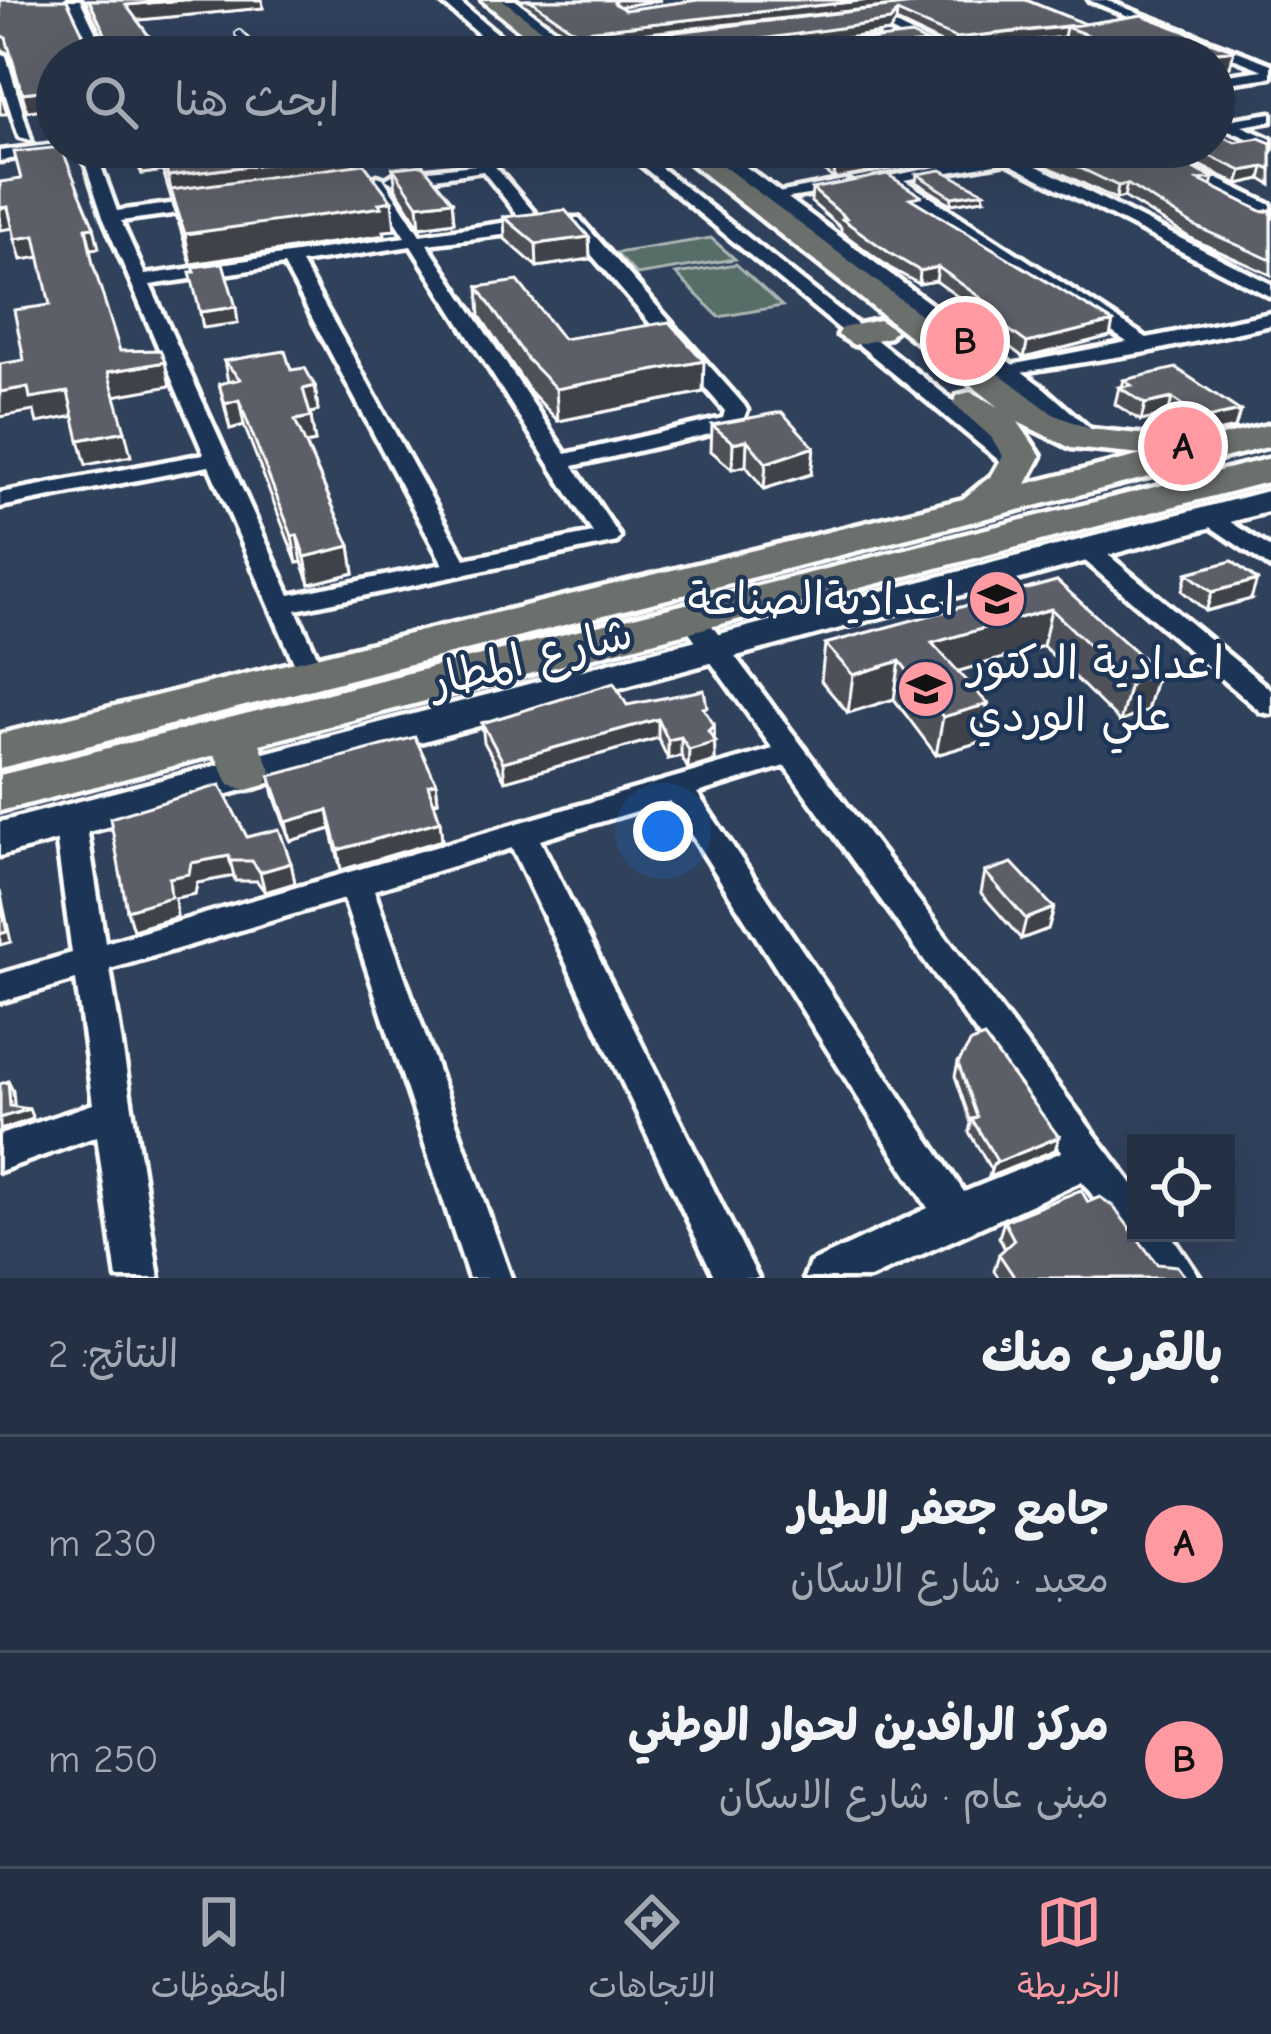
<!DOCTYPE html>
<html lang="ar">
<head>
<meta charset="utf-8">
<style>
  body { margin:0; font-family:"Comic Neue","Playpen Sans Arabic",sans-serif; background:#303d50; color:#f1f3f6; direction:rtl }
  .controls { position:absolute; right:36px; bottom:36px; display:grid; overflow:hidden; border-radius:0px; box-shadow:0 12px 48px #0002 }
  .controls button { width:108px; height:108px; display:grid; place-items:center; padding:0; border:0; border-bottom:3px solid #414c5e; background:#243145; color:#f1f3f6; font:60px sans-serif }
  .you { position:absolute; left:663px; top:831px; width:42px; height:42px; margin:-30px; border:9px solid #fff; border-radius:50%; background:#1a73e8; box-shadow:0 0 0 18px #1a73e833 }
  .badge { display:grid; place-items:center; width:78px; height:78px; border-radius:50%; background:#ff9aa2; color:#111; font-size:39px; font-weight:700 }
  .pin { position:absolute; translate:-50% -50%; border:6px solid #fff; box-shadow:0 3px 12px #0006 }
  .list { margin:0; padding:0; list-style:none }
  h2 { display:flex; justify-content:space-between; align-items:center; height:156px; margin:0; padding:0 48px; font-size:51px }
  h2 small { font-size:39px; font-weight:400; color:#a3a9b3 }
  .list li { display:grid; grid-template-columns:78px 1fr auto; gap:36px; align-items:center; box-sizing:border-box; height:216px; padding:0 48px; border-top:3px solid #414c5e }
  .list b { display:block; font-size:45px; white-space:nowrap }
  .list p { margin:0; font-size:39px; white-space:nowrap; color:#a3a9b3 }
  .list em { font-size:39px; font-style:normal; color:#a3a9b3 }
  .icon { flex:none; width:66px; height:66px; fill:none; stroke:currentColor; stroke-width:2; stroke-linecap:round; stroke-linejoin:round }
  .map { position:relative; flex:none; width:1271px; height:1278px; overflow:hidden; direction:ltr }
  .search { position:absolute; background:#243145; box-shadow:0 12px 48px #0002; left:36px; right:36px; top:36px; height:132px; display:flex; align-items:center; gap:30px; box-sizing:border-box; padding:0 42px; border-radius:66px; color:#a3a9b3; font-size:45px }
  .sheet { height:588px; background:#243145 }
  nav { display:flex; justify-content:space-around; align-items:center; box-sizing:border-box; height:168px; border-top:3px solid #414c5e; background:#243145; font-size:33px; color:#a3a9b3 }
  nav a { display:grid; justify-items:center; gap:6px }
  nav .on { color:#ff9aa2 }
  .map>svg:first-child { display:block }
  .green { fill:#576d68; stroke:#abb6b4; stroke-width:3 }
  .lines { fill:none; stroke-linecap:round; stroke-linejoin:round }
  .lane-casing { stroke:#fff; stroke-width:10 }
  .street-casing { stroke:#fff; stroke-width:9 }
  .secondary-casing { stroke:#fff; stroke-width:9 }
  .primary-casing { stroke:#fff; stroke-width:9 }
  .lane { stroke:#1d3557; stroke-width:6 }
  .street { fill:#1d3557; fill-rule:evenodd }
  .secondary { fill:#1d3557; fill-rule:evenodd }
  .primary { fill:#6c706d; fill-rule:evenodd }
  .wall { fill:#505159; stroke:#fff; stroke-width:3 }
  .shaded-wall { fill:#414248; stroke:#fff; stroke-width:3 }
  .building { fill:#5d5e67; stroke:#fff; stroke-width:3 }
  .labels { text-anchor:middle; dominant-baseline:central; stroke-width:9; stroke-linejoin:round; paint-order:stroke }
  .poi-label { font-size:45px; fill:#fff; stroke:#1d3557; text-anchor:end }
  .street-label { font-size:45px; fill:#fff; stroke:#1d3557 }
</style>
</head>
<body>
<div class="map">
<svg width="1271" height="1278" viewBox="0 0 1271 1278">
  <rect width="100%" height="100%" fill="#30415c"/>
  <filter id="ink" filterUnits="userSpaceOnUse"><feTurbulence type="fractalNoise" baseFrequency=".00833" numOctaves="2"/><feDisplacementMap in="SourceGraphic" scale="24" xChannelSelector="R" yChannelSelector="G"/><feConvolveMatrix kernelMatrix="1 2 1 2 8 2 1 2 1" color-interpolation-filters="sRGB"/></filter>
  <g filter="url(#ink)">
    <path class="green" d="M711,238L735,259L637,275L616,253Z
      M736,264L782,306L719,317L676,274Z"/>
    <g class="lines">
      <g class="lane-casing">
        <path id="lane" d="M239,34L249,44L308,45L338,57"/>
      </g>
      <g class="street-casing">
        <path id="street" d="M68,0H80L107,57H95Z
          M1089,0H1105L1271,64V77L1214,85V77L1263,70Z
          M861,12H869L960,57H944L861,16Z
          M878,39L874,46L747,57L753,53Z
          M0,52L6,56L31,140L19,137L0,77Z
          M1271,113V121L1242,126L1271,139V148L1214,124V115L1227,120Z
          M57,144L75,147L0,161V151Z
          M80,147H94L117,211L208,199L216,204L208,209L121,221L145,275L405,237L369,181L377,176L383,178L420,235L522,220L483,171L394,184L386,179L394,174L492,163L539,218H579L744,405L747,410L740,427L573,466L620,537L617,542L296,610L325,673L321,679H301L209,466L0,507V493L204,454L103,217ZM568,227L725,411L723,418L566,454L427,244ZM411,246L593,533L465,559L301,263ZM284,265L443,564L290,595L150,285Z
          M619,147H635L1028,461V471H1012Z
          M771,147H813L721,163L713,158Z
          M1043,147H1076L1023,159L1271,284V297L1006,162L904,180L1147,338L1271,313V325L1147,352L996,376V368L1127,342L887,183L874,179Z
          M1133,147H1152L1271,205V216Z
          M844,180L850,182V188L771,201L763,196Z
          M1210,509L1271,548V568L1202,521L1198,516Z
          M1086,542L1095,544L1271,690V714L1261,712L1077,554L1074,549Z
          M691,608L700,610L1136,1189V1233H1170L1200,1278H1153L1082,1181L870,1278H804L810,1263L928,1208L670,801L540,840L758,1278H715L512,848L374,890L511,1278H469L344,899L110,969L159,1278H117L97,1136L0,1171V1135L93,1104L76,980L0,1002V974L72,953L54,821L59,813H81L86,821L105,943L773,749L678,616ZM785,766L1062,1152L964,1192L697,793Z"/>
      </g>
      <g class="secondary-casing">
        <path id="secondary" d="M439,0H457L526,57H506Z
          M497,0H516L590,57H569Z
          M694,147H719L1044,388L1095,433L1100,440L1095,447H1073L1022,400Z
          M1271,490V511L0,856V822Z"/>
      </g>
      <g class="primary-casing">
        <path id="primary" d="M482,0H503L577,57H553Z
          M670,147H698L1053,414L1090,429L1177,438L1182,446L1271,424V446L0,768V734L963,499L992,475L1003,456L991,437L953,403L958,395L971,392L999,407ZM1018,422L1071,448L1142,455L1026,484L1041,456Z
          M879,320L895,330L890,337L854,345L838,335L842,328Z
          M1271,458V481L260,744L272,773L265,785L247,790L229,785L215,755L0,811V775Z"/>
      </g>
      <use href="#lane" class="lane"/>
      <use href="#street" class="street"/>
      <use href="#secondary" class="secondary"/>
      <use href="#primary" class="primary"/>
    </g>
    <path class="wall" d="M0,0L87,42L103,45L105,42L85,0H262L263,8L137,20L160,51L161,57H57V108L27,111L10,55L0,48Z
      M518,0H661L619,6L625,10L698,0H1026L1085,24L1142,15L1234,50L1230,67L1214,69V57H1097L1063,44L1064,37L954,49L896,22L889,32L709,57H598L592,53V42L934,2L576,41Z
      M838,44L927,49L943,57H841L837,55Z
      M1235,142L1271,143V185L1261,179L1238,184L1162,147H1214Z
      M128,147H348L354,165L395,230L384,231L385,235L191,264L163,171L142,174Z
      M810,147H1016L834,179L809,159Z
      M1038,148L1213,178L1211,186L1263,212L1271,210V275L1192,239L1124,197L1116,199L1036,161Z
      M393,168L452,201L454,222L420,227L396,189Z
      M917,174L983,199L951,204L916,182Z
      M812,189L920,205L1110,336L1024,358L996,336L984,338L959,319L961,305L968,304L936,281L919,284L890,268L841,232V228L811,202Z
      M504,217L589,237L590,259L537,267L505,239Z
      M478,287L563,339L703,392L558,421L529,390L480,316Z
      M224,361L291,370L315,386L318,411L310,413L315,442L306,444L350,546L354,573L310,584L302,562L297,563L244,425L230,429L219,384L228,382Z
      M1124,380L1240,411L1235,428L1197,436L1168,415L1141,421L1115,404L1119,387H1122Z
      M712,425L814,447L811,474L764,489L746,466L732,469L711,451Z
      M1187,573L1251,599L1206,611L1182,591Z
      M1057,581L1158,672L1147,710L1120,722L1043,646L958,671L980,742L936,755L894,699L848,713L821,681L825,644Z
      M627,705L707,714L714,725L715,761L688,769L681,756L668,759L658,738L505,781L484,742L482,723Z
      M270,776L436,782L438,801L434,803L440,821L442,840L341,870L331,829L290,841L274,795Z
      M247,837L291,863L295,883L265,892L257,881H235L234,876L197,883L195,894L175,898L177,917L133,930L127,910Z
      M985,872L1054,908L1048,929L1021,939L981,893Z
      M958,1063L1059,1137L1055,1150L989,1177L991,1170L969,1132L971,1123L955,1076Z
      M1088,1202L1157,1264L1186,1278H999L994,1271L999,1254L1005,1249L999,1237L1004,1221Z"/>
    <path class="shaded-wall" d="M183,0H262L263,8L129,21L126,5Z
      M616,0H661L617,7L614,3Z
      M869,0H948L576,41V32Z
      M897,12L896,22L889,32L709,57H690V49Z
      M1066,27L1064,37L954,49L956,38Z
      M1234,50L1230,67L1214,69V57H1177Z
      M160,51L161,57H107Z
      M57,89V108L27,111L22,93Z
      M0,96H2L7,114H0Z
      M948,147H1016L834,179L835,166Z
      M159,148L163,171L142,174L137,151Z
      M353,153L355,176L173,199L168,176Z
      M1264,167L1261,179L1238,184L1242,171Z
      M1127,184L1124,197L1116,199L1118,186Z
      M984,192L983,199L951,204L952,197Z
      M392,201L395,230L384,231L385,235L191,264L185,234Z
      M452,201L454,222L420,227L418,205Z
      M8,207L14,228L0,230V208Z
      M94,227L99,248L91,249L86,228Z
      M35,236L41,257L21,260L15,239Z
      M589,237L590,259L537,267L536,244Z
      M938,267L936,281L919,284L920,271Z
      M236,307L238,323L203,328L200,312Z
      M998,322L996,336L984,338L987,324Z
      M1113,322L1110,336L1024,358L1027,343Z
      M704,361L703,392L558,421L556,389Z
      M165,362L170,386L114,396L108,372Z
      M315,386L318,411L307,414L303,389Z
      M28,387L68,392L75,416L37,423L34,411L0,417V392Z
      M1172,398L1168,415L1141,421L1145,404Z
      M239,400L244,425L230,429L225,404Z
      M1240,411L1235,428L1197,436L1202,419Z
      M311,417L315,442L299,445L295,420Z
      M125,431L131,456L86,465L79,440Z
      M747,440L746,466L732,469L733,443Z
      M814,447L811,474L764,489L766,463Z
      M297,535L302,562L297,563L292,536Z
      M350,546L354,573L310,584L305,557Z
      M1257,580L1251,599L1206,611L1212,592Z
      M1051,609L1043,646L926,681L932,643Z
      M900,661L894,699L848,713L853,675Z
      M1158,672L1147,710L1120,722L1130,684Z
      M988,704L980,742L936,755L943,717Z
      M658,719V738L505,781L503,762Z
      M714,725L715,761L688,769L689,750Z
      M681,737V756L668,759V740Z
      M436,782L438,801L430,804L428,785Z
      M328,810L331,829L290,841L286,822Z
      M440,821L442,840L341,870L338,850Z
      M229,856L234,876L197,883L195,894L175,898L177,917L133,930L127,910L191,863Z
      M291,863L295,883L265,892L260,872Z
      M0,890L11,942L0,945Z
      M1054,908L1048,929L1021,939L1026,919Z
      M8,1081L13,1091L15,1114L29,1109L33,1119L0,1130V1118L10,1106Z
      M1059,1137L1055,1150L989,1177L993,1164Z"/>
    <path class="building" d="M0,0H67L87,42L103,45L107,38L89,0H183L126,5L160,51L107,57H57V89L22,93L6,38L0,34Z
      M530,0H616L614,3L625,10L698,0H869L576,32Z
      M947,0H1026L1085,24L956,38L897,12L890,21L690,49L704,57H613L592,42Z
      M1142,15L1234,50L1177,57H1146L1066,27Z
      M911,35L928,43L916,44L943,57H865L838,44Z
      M1214,132L1235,142L1259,138L1271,143V170L1264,167L1242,171L1190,147H1214Z
      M61,147L94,227L86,228L93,264L120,351L160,350L165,362L108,372L125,431L79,440L68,392L30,398L28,387L0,392V364L24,360L14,310L50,305L35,236L15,239L8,207L0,208V182L21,179L14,152Z
      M135,147H348L353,153L168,176L159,148L137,151Z
      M810,147H948L835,166Z
      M1044,147H1150L1213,178L1199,180L1263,212L1271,210V260L1195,226L1127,184L1118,186L1038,148Z
      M364,164L392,201L379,203L382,207L185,234L171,190Z
      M423,165L452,201L418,205L393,168Z
      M941,170L984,192L952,197L917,174Z
      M887,174L921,196L910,198L1113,322L1027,343L998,322L987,324L961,305L985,301L938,267L920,271L891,254L842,219L846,218L812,189Z
      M565,210L589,237L536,244L504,217Z
      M223,263L236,307L200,312L190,272H195L193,267Z
      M518,281L563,339L669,322L704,361L556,389L527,359L478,287Z
      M285,351L291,370L305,368L315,386L303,389L311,417L295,420L350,546L305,557L297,535L292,536L239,400L225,404L219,384L240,379L224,361Z
      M1176,368L1240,411L1202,419L1172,398L1145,404L1119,387L1131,385L1124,380Z
      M782,412L814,447L766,463L747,440L733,443L712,425Z
      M1232,561L1257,580L1212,592L1187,573Z
      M1057,581L1158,672L1130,684L1051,609L932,643L988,704L943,717L900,661L853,675L825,644Z
      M614,683L627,705L704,690L707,707L703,708L714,725L708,731L716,742L689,750L681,737L668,740L658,719L503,762L482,723Z
      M415,737L436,782L428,785L440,821L338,850L328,810L286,822L270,776Z
      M220,785L247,837L279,829L291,863L260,872L252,861H230L229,856L191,863L189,874L169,878L171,897L127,910L110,818Z
      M1012,863L1054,908L1026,919L985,872Z
      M0,899L7,932L0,934Z
      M984,1037L1059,1137L993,1164L997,1161L972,1119L977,1117L958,1063L971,1042Z
      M8,1081L10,1106L29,1109L0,1118V1084Z
      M1081,1190L1088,1202L1100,1197L1113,1206L1157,1264L1177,1266L1186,1278H1015L999,1254L1014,1240L1004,1221Z"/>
  </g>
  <defs>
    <g id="school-disc" transform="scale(3)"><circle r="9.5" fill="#ff9aa2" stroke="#1d3557"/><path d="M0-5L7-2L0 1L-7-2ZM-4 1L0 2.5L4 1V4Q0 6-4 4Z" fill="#111"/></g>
  </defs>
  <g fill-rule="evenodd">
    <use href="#school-disc" x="997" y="599"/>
    <use href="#school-disc" x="926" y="689"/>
  </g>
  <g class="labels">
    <g class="poi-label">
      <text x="955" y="599">اعداديةالصناعة</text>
      <text x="968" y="663" text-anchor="start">اعدادية الدكتور<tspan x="968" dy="52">علي الوردي</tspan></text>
    </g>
    <g class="street-label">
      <text transform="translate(531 657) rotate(-14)">شارع المطار</text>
    </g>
  </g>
</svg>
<div class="controls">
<button><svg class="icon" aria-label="locate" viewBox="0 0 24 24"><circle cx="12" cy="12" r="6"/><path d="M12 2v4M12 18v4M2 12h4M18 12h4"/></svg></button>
</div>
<div class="you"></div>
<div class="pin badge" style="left:1183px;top:446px">A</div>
<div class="pin badge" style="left:965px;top:341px">B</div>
<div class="search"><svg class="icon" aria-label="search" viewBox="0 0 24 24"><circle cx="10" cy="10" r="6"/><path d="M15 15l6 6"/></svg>ابحث هنا</div>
</div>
<section class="sheet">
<h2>بالقرب منك<small>النتائج: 2</small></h2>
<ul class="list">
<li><span class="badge">A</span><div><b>جامع جعفر الطيار</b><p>معبد · شارع الاسكان</p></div><em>230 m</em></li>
<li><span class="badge">B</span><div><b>مركز الرافدين لحوار الوطني</b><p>مبنى عام · شارع الاسكان</p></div><em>250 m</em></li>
</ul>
</section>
<nav>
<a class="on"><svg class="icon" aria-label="map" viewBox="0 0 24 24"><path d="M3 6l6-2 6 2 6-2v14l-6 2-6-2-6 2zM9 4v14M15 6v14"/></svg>الخريطة</a>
<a><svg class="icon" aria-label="directions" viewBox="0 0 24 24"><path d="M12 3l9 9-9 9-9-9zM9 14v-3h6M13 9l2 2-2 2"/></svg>الاتجاهات</a>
<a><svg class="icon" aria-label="saved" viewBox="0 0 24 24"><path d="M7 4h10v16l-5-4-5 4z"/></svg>المحفوظات</a>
</nav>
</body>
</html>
